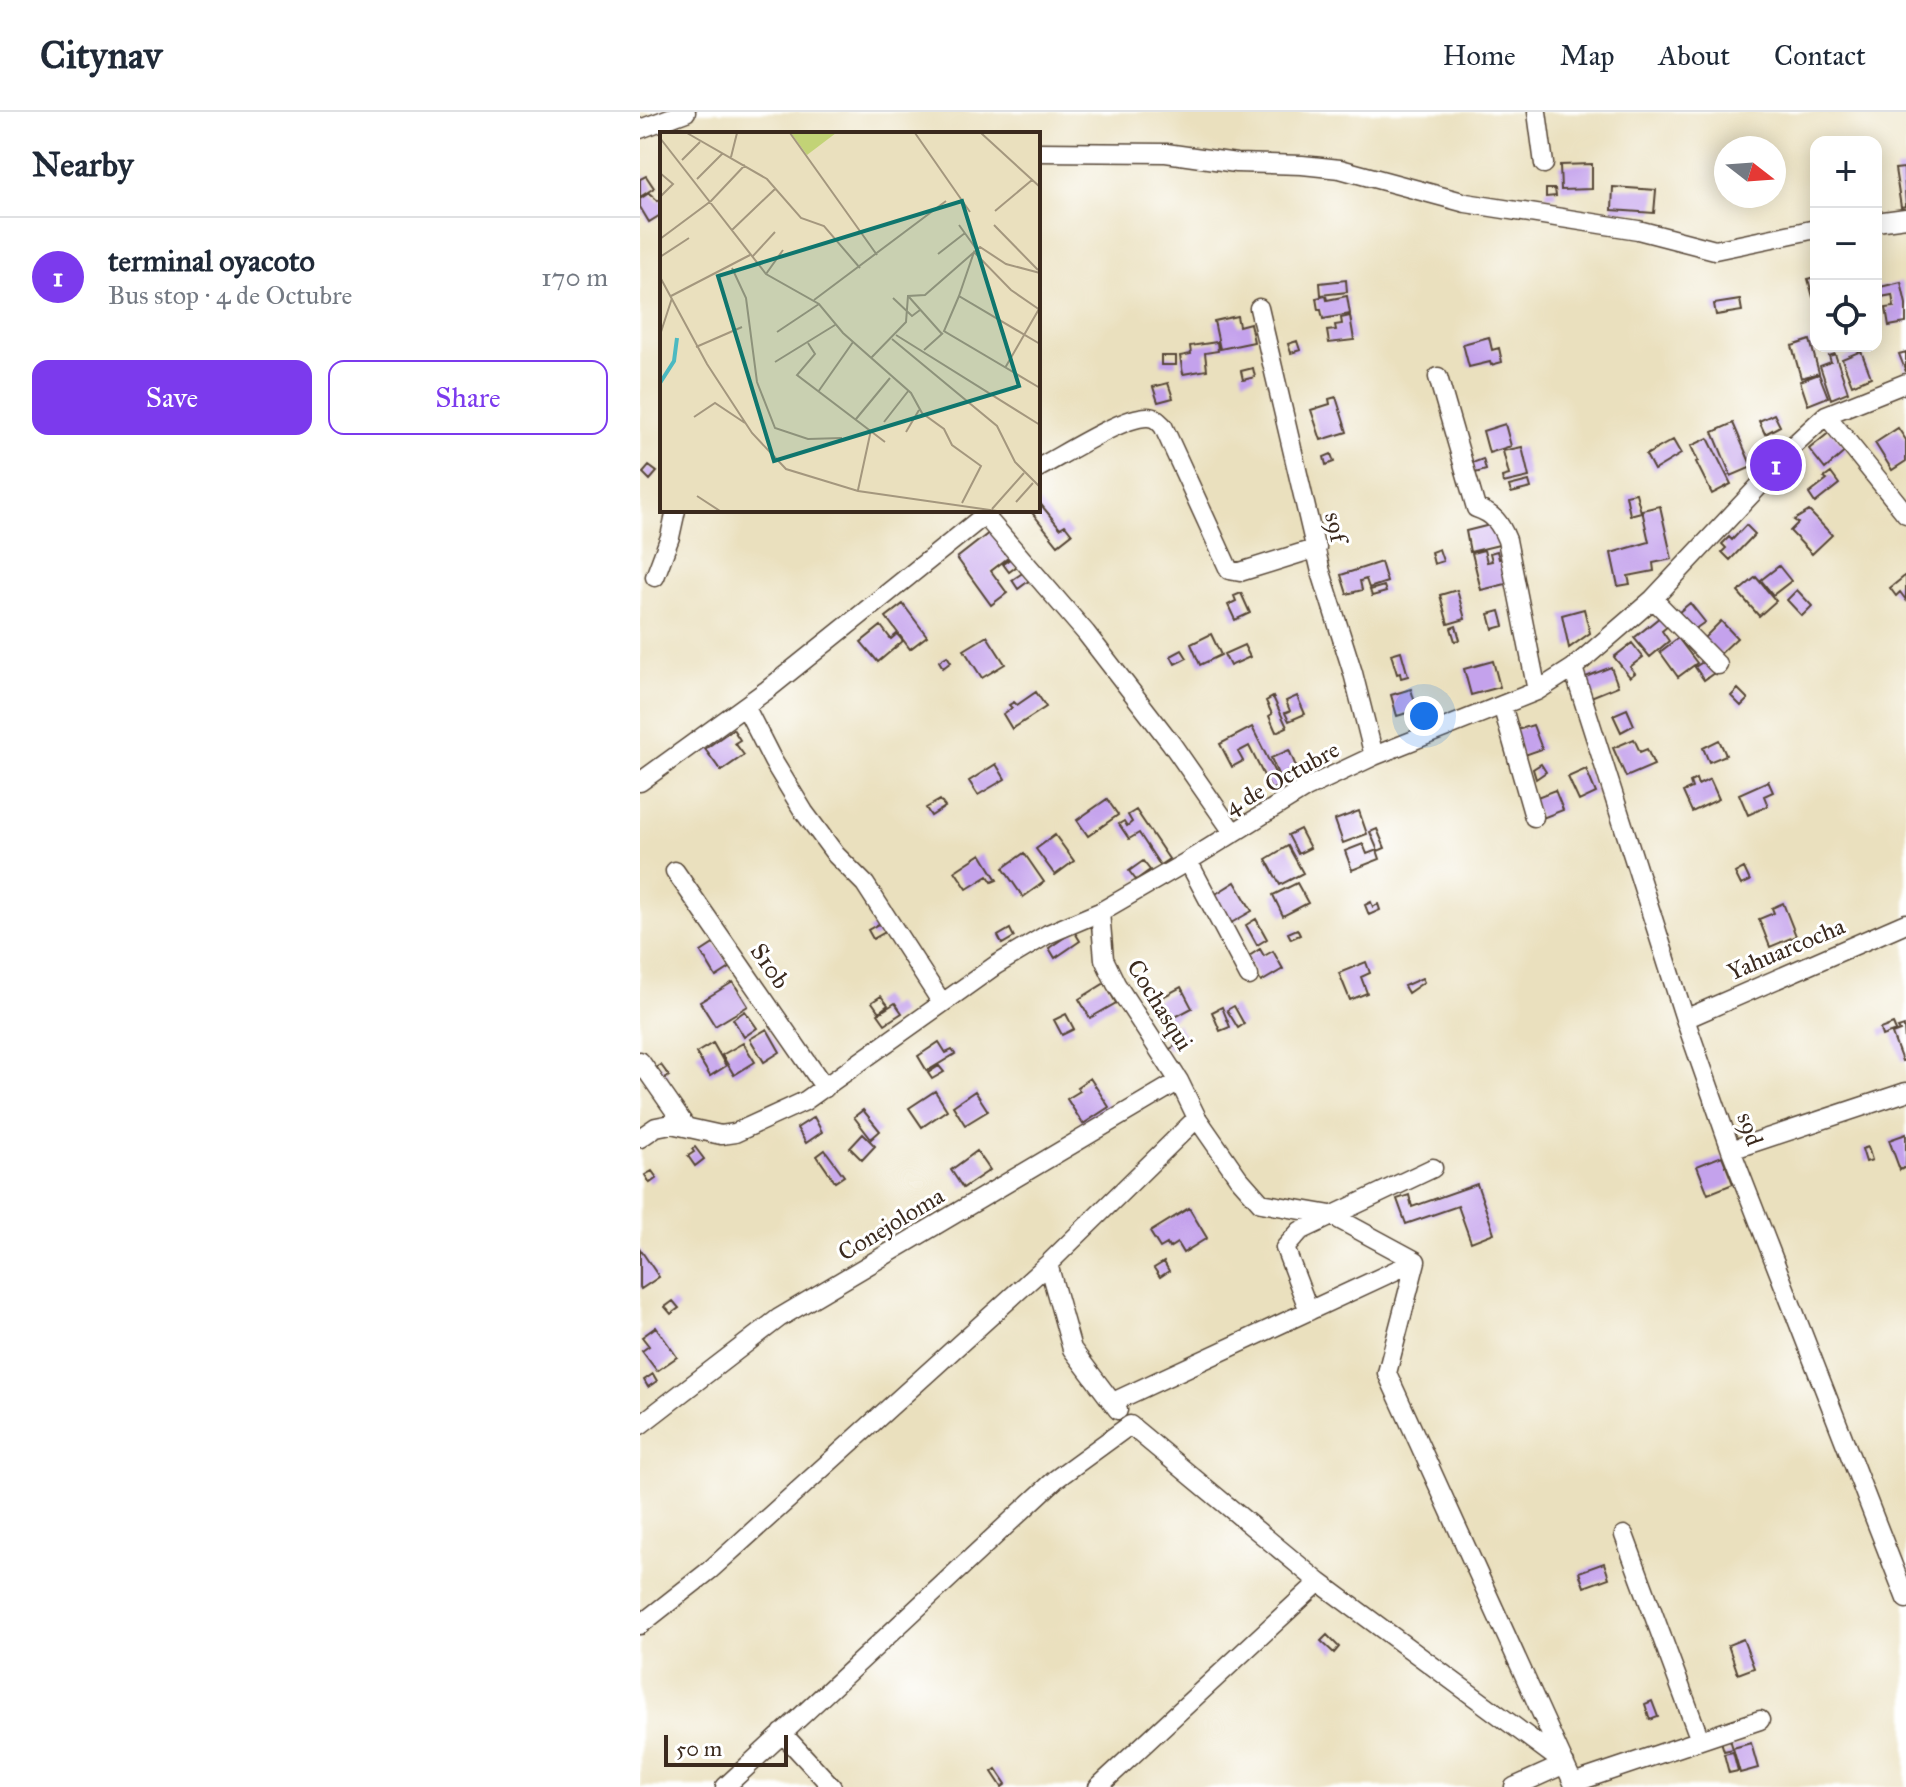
<!DOCTYPE html>
<html lang="en">
<head>
<meta charset="utf-8">
<style>
  body { margin:0; font-family:"IM FELL Great Primer",serif; background:#f2f2f3; color:#1f2937 }
  .controls { position:absolute; right:24px; top:24px; display:grid; overflow:hidden; border-radius:16px; box-shadow:0 4px 20px #0003 }
  .controls button { width:72px; height:72px; display:grid; place-items:center; padding:0; border:0; border-bottom:2px solid #e0e1e3; background:#fff; color:#1f2937; font:40px sans-serif }
  .compass { position:absolute; left:1074px; top:24px; width:72px; height:72px; border-radius:50%; background:#fff; box-shadow:0 4px 20px #0003; rotate:107deg }
  .scale { position:absolute; left:24px; bottom:20px; width:124px; box-sizing:border-box; padding-left:8px; border:4px solid #3b2a1e; border-top:0; font-size:22px; line-height:28px; white-space:nowrap; color:#3b2a1e; -webkit-text-stroke:6px #fff; paint-order:stroke }
  .you { position:absolute; left:784px; top:604px; width:28px; height:28px; margin:-20px; border:6px solid #fff; border-radius:50%; background:#1a73e8; box-shadow:0 0 0 12px #1a73e833 }
  .badge { display:grid; place-items:center; width:52px; height:52px; border-radius:50%; background:#7c3aed; color:#fff; font-size:26px; font-weight:700 }
  .pin { position:absolute; translate:-50% -50%; border:4px solid #fff; box-shadow:0 2px 8px #0006 }
  .list { margin:0; padding:0; list-style:none }
  h2 { display:flex; justify-content:space-between; align-items:center; height:104px; margin:0; padding:0 32px; font-size:34px }
  h2 small { font-size:26px; font-weight:400; color:#747a83 }
  .list li { display:grid; grid-template-columns:52px 1fr auto; gap:24px; align-items:center; box-sizing:border-box; height:120px; padding:0 32px; border-top:2px solid #e0e1e3 }
  .list b { display:block; font-size:30px; white-space:nowrap }
  .list p { margin:0; font-size:26px; white-space:nowrap; color:#747a83 }
  .list em { font-size:26px; font-style:normal; color:#747a83 }
  .actions { display:flex; gap:16px; padding:24px 32px }
  .actions a { flex:1; padding:18px 0; border:2px solid #7c3aed; border-radius:16px; text-align:center; font-size:28px; color:#7c3aed }
  .actions .main { background:#7c3aed; color:#fff }
  .icon { flex:none; width:44px; height:44px; fill:none; stroke:currentColor; stroke-width:2; stroke-linecap:round; stroke-linejoin:round }
  .map { position:relative; flex:none; width:1266px; height:1675px; overflow:hidden }
  header { display:flex; align-items:center; gap:48px; box-sizing:border-box; height:112px; padding:0 40px; background:#fff; border-bottom:2px solid #e0e1e3 }
  header strong { font-size:38px }
  nav { display:flex; gap:44px; margin-inline-start:auto; font-size:28px }
  main { display:flex }
  aside { flex:1; background:#fff }
  .map>svg:first-child { display:block }
  .building { fill:#c4a2ec }
  .lines { fill:none; stroke-linecap:round; stroke-linejoin:round }
  .minor-casing { stroke:#554536; stroke-width:21 }
  .minor { stroke:#fff; stroke-width:18 }
  .labels { text-anchor:middle; dominant-baseline:central; stroke-width:6; stroke-linejoin:round; paint-order:stroke }
  .street-label { font-size:24px; fill:#3b2a1e; stroke:#fff }
  .inset-river { fill:none; stroke:#4bb9c1; stroke-width:4 }
  .inset-road { fill:none; stroke:#a4977e; stroke-width:2 }
  .view { fill:#0f766e; fill-opacity:0.15; stroke:#0f766e; stroke-width:4 }
  .inset-edge { fill:none; stroke:#3b2a1e; stroke-width:4 }
</style>
</head>
<body>
<header>
<strong>Citynav</strong>
<nav><a>Home</a><a>Map</a><a>About</a><a>Contact</a></nav>
</header>
<main>
<aside>
<h2>Nearby<small></small></h2>
<ul class="list">
<li><span class="badge">1</span><div><b>terminal oyacoto</b><p>Bus stop · 4 de Octubre</p></div><em>170 m</em></li>
</ul>
<div class="actions"><a class="main">Save</a><a>Share</a></div>
</aside>
<div class="map">
<svg width="1266" height="1675" viewBox="0 0 1266 1675">
  <rect width="100%" height="100%" fill="#fff"/>
  <filter id="ink" filterUnits="userSpaceOnUse"><feTurbulence type="fractalNoise" baseFrequency=".0125" numOctaves="2"/><feDisplacementMap in="SourceGraphic" scale="16" xChannelSelector="R" yChannelSelector="G"/><feConvolveMatrix kernelMatrix="1 2 1 2 8 2 1 2 1" color-interpolation-filters="sRGB"/></filter>
  <filter id="wash" filterUnits="userSpaceOnUse"><feTurbulence type="fractalNoise" baseFrequency=".006" numOctaves="4" result="noise"/><feDisplacementMap in="SourceGraphic" scale="32" xChannelSelector="R" yChannelSelector="G"/><feGaussianBlur stdDeviation="1.8" result="paint"/><feColorMatrix in="noise" values="0 0 0 0 0 0 0 0 0 0 0 0 0 0 0 0 0 1.4 0 .05"/><feComposite in="paint" operator="in"/></filter>
  <g filter="url(#wash)">
    <rect width="100%" height="100%" fill="#eae0be"/>
    <g id="blocks">
      <path class="building" d="M952,52V77L921,78L920,53Z
        M1264,56L1266,94L1261,95L1255,57Z
        M6,64L14,76L0,85V67Z
        M973,75L1016,78L1014,101L972,98Z
        M906,77H915L916,84L906,85Z
        M9,81L18,89L22,87V102L9,110L0,95V87Z
        M1176,165V184L1173,185L1168,167Z
        M706,168L707,180L681,183L680,171Z
        M1261,170L1266,192V211L1249,214L1246,196L1254,195L1252,183L1236,186V176Z
        M686,184L687,188L707,184L710,202L683,207L681,198H678L676,186Z
        M1100,188L1102,199L1076,203L1074,192Z
        M597,204L599,214L610,211L614,230L580,237L574,209Z
        M710,204L714,228L689,231L687,219L696,218L695,213L702,212L701,206Z
        M849,225L852,238L859,236L862,250L851,253L850,250L829,255L823,232Z
        M1170,228L1179,261L1161,266L1152,234Z
        M657,229L660,238L651,241L648,232Z
        M577,230L578,239L565,241L567,258L543,262L540,244L551,242L550,234Z
        M1221,239L1231,265L1212,273L1202,247Z
        M1266,240V260L1259,242Z
        M1195,242L1208,280L1191,287L1180,254L1191,250L1189,244Z
        M521,244H536V253H521Z
        M613,256L615,265L603,268L601,259Z
        M1179,262L1188,285L1168,293L1160,269Z
        M528,271L533,286L518,290L513,275Z
        M696,285L707,320L681,328L671,298L690,292L689,287Z
        M1134,302L1140,314L1125,322L1119,309Z
        M1093,311L1112,355L1091,364L1073,320Z
        M865,312L871,334L849,341L843,319Z
        M1258,316L1266,328V349L1252,358L1235,331Z
        M1191,319L1207,338L1185,357L1169,337Z
        M1068,326L1091,372L1072,382L1056,350L1058,349L1051,334Z
        M1033,328L1041,342L1014,358L1006,343Z
        M882,335L889,365L863,371L862,365L869,363L863,339Z
        M691,342L694,350L686,353L684,345Z
        M843,347L846,358L835,361L832,351Z
        M9,354L17,360L10,368L3,361Z
        M1191,361L1199,372L1175,391L1169,382L1187,368L1184,366Z
        M889,369L891,376L871,381L869,374Z
        M996,381L1001,400L990,403L986,383Z
        M398,389L420,416L425,413L432,422L418,433L390,398H398Z
        M1020,394L1032,447L1013,451L1014,459L988,464L990,472L978,474L971,441L1009,430L1002,398Z
        M1169,399L1192,423L1172,442L1150,419L1158,411L1154,408Z
        M854,412L859,433L830,440L826,419Z
        M1106,413L1115,422L1090,448L1082,440L1086,436L1082,432L1089,425L1092,428Z
        M354,417L373,442L351,459L367,481L351,493L317,446Z
        M799,437L803,449L794,452L791,440Z
        M844,438L847,450L852,449L850,441L857,439L859,447L863,446L870,471L841,478L832,441Z
        M374,444L380,452L369,460L363,452Z
        M741,450L747,470L729,476L726,467L720,469L722,478L707,482L701,463Z
        M1139,454L1151,469L1133,483L1121,468Z
        M384,460L390,468L378,477L372,468Z
        M1266,463V488L1260,480L1256,484L1250,476Z
        M1116,465L1136,489L1119,504L1098,480Z
        M744,474L746,480L732,484L730,478Z
        M817,478L825,507L808,512L800,483Z
        M1157,478L1172,494L1162,504L1147,488Z
        M601,481L610,501L595,508L588,493L596,489L594,484Z
        M1050,491L1065,510L1052,519L1038,501Z
        M263,492L287,524L270,537L246,505Z
        M944,497L950,521L929,536L922,503Z
        M860,499L864,514L853,517L849,502Z
        M1020,505L1028,514L1022,519L1029,529L1010,545L994,526Z
        M1081,509L1097,526L1078,544L1063,527Z
        M241,514L251,527L257,522L263,529L238,550L221,530Z
        M816,514L820,528L815,529L811,516Z
        M571,522L581,543L560,553L551,532Z
        M347,524L365,552L342,566L324,538Z
        M1038,526L1057,551L1038,565L1020,540Z
        M992,531L1003,545L990,555L995,561L990,565L974,545Z
        M604,533L610,545L590,554L584,542Z
        M542,538L547,546L535,552L531,544Z
        M761,539L768,564L761,566L760,561L757,562L751,542Z
        M307,544L311,550L303,556L299,549Z
        M1066,548L1074,561L1064,568L1055,555Z
        M853,549L860,575L831,583L824,557Z
        M971,555L978,574L951,585L943,566Z
        M771,577L777,598L757,604L751,583Z
        M1098,577L1108,587L1101,594L1091,584Z
        M396,580L406,595L372,617L363,602L372,596L369,593L374,590L377,593Z
        M657,584L665,602L649,609L645,601L650,599L646,589Z
        M633,585L647,615L636,620L629,604L632,602L626,589Z
        M987,597L994,613L981,620L973,603Z
        M893,613L902,637L882,644L874,619Z
        M612,615L641,673L631,678L609,634L598,640L603,649L592,655L580,632Z
        M93,617L100,628L95,631L104,643L81,659L65,637Z
        M994,627L1000,640L1007,637L1014,653L986,665L973,636Z
        M1079,628L1086,643L1069,650L1063,636Z
        M649,638L660,664L642,672L631,646Z
        M356,652L365,667L338,683L329,669Z
        M901,652L906,660L896,667L893,657Z
        M946,657L956,681L939,689L928,665Z
        M1056,667L1058,673L1070,667L1079,687L1052,700L1043,680L1052,676L1050,670Z
        M1128,669L1133,680L1124,684L1128,694L1108,703L1099,682Z
        M915,678L923,698L900,707L892,687Z
        M467,687L478,703L448,724L437,708Z
        M300,688L305,695L291,704L286,696Z
        M496,698L529,747L520,753L499,721L489,727L479,712L484,709L487,714L492,710L488,703Z
        M719,699L727,722L703,731L695,708Z
        M660,717L670,736L658,742L648,723Z
        M737,717L745,736L738,739L730,720Z
        M415,723L434,749L415,763L396,737Z
        M723,732L727,742L737,738L740,747L712,758L705,739Z
        M648,734L663,761L640,773L626,747Z
        M384,741L404,770L383,785L363,756Z
        M341,742L357,768L352,770L348,764L327,777L315,759Z
        M503,749L510,758L496,768L489,759Z
        M1104,756L1110,769L1101,773L1095,761Z
        M595,770L612,799L591,811L574,783Z
        M657,771L668,791L643,804L633,783Z
        M731,790L733,795L738,792L740,798L729,803L725,793Z
        M1143,791L1156,824L1130,835L1119,807L1134,801L1132,796Z
        M616,807L627,827L617,833L606,813Z
        M242,810L247,819L233,827L228,818Z
        M370,817L374,825L362,832L358,824Z
        M657,817L660,823L651,827L648,821Z
        M434,819L440,829L415,846L409,836Z
        M75,831L90,856L76,865L61,840Z
        M620,837L624,844L633,839L643,857L621,870L606,846Z
        M726,850L730,861L721,865L727,881L710,888L699,861Z
        M782,866L784,870L768,881L764,874Z
        M93,870L108,894L75,914L60,890Z
        M465,871L476,891L450,906L439,887Z
        M541,875L552,896L526,910L515,889Z
        M241,884L248,893L239,900L232,890Z
        M255,891L262,901L245,912L238,902Z
        M594,894L604,912L598,916L587,898Z
        M582,895L590,915L580,919L572,900Z
        M105,899L117,916L104,925L93,907Z
        M426,902L434,917L422,923L414,908Z
        M537,911L547,927L528,938L523,930L530,925L526,918Z
        M1253,912L1256,919L1242,924L1240,917Z
        M1264,914L1266,948L1262,949L1252,922L1260,919L1258,916Z
        M127,917L140,940L124,950L110,927Z
        M299,930L306,941L312,938L315,942L287,959L278,944Z
        M73,931L86,954L70,964L56,941Z
        M103,931L115,950L94,963L82,943Z
        M21,953L29,964L19,971L11,959Z
        M299,954L304,960L292,967L288,961Z
        M450,966L469,995L443,1012L427,987L440,979L437,975Z
        M295,979L307,998L282,1015L269,996Z
        M335,979L348,999L325,1013L313,994Z
        M223,998L240,1019L231,1027L214,1005Z
        M174,1005L182,1020L166,1031L157,1016Z
        M223,1022L235,1034L222,1048L210,1036Z
        M1266,1022V1055L1260,1058L1249,1028Z
        M55,1035L64,1047L55,1054L48,1044L54,1040L52,1037Z
        M1228,1035L1232,1048L1226,1050L1222,1037Z
        M185,1038L204,1064L195,1070L177,1044Z
        M337,1039L350,1058L323,1076L311,1058Z
        M1082,1044L1093,1072L1068,1082L1057,1054Z
        M12,1059L17,1066L10,1071L5,1063Z
        M837,1072L854,1121L831,1130L818,1094L766,1112L757,1087L769,1083L772,1095Z
        M549,1096L567,1126L543,1141L537,1131L529,1136L527,1132L520,1136L510,1120Z
        M0,1137L19,1165L1,1177L0,1175Z
        M524,1150L529,1159L520,1165L514,1156Z
        M33,1189L39,1196L31,1202L25,1195Z
        M16,1215L37,1245L17,1259L2,1239L9,1234L2,1225Z
        M13,1262L17,1269L8,1275L4,1268Z
        M964,1451L969,1466L944,1475L939,1460Z
        M687,1523L699,1535L694,1541L681,1529Z
        M1103,1527L1114,1556L1098,1562L1088,1533Z
        M1012,1589L1018,1605L1010,1608L1005,1592Z
        M1089,1624L1093,1637L1084,1639L1080,1626Z
        M1111,1631L1118,1656L1100,1661L1093,1636Z
        M1093,1640L1098,1659L1089,1661L1084,1642Z
        M356,1657L366,1672L362,1675L352,1660Z"/>
    </g>
  </g>
  <g filter="url(#ink)">
    <use href="#blocks" fill-opacity="0" stroke="#554536" stroke-width="2"/>
    <g class="lines">
      <g class="minor-casing">
        <path id="minor" d="M897,0L904,52
          M0,17L46,0
          M398,40L526,41L596,51L662,53L700,57L826,91L998,118L1075,138L1176,117
          M1236,110L1266,106
          M619,196L681,460L713,561L734,644
          M798,265L836,396C854,402 860,411 867,428L897,579
          M1186,303L1266,402
          M398,356C423,343 482,305 507,305C515,305 518,309 523,314L589,458L600,460L677,436
          M345,404L446,521L531,631L593,720
          M15,465L30,425L36,398
          M1013,487L1078,553
          M933,556L1045,907L1091,1038L1266,1487
          M862,593L894,705
          M105,594L133,649L164,700L196,743L225,772L302,891
          M0,670L127,578L351,398
          M548,749L609,864
          M35,759L185,976
          M460,800L464,847L476,872L539,969L557,1006L598,1065L621,1091L691,1103L776,1149L747,1261L935,1675
          M1045,907L1266,811
          M0,949L46,1015
          M0,1026L16,1015L31,1012L81,1023L95,1021L165,989L356,853L408,822L460,800L548,749L666,676L734,644L897,579L933,556L1013,487L1119,374L1146,340L1186,303L1266,271
          M1091,1038L1266,980
          M408,1152L432,1237L478,1298
          M669,1199L645,1136L660,1119L793,1056
          M473,1290L776,1149
          M0,1313L139,1206L539,969
          M984,1423L1060,1628
          M0,1513L70,1458L408,1152L557,1006
          M142,1621L192,1675
          M933,1671L1120,1608
          M85,1675L416,1367L490,1313L679,1470
          M458,1675L679,1470L925,1652L874,1675"/>
      </g>
      <use href="#minor" class="minor"/>
    </g>
  </g>
  <g class="labels">
    <g class="street-label">
      <text transform="translate(696 415) rotate(77)">s9f</text>
      <text transform="translate(642 666) rotate(-29)">4 de Octubre</text>
      <text transform="translate(1146 837) rotate(-23)">Yahuarcocha</text>
      <text transform="translate(130 854) rotate(55)">S10b</text>
      <text transform="translate(520 893) rotate(58)">Cochasqui</text>
      <text transform="translate(1110 1017) rotate(70)">s9d</text>
      <text transform="translate(251 1112) rotate(-31)">Conejoloma</text>
    </g>
  </g>
  <g transform="translate(20 20)">
    <rect width="380" height="380" fill="#eae0be"/>
    <path d="M131,1H176L147,23Z" fill="#c2d376"/>
    <path class="inset-river" d="M0,251L14,229L17,206"/>
    <path class="inset-road" d="M27,1L107,47L141,86L164,94L200,136M130,1L217,123M255,1L310,80M321,1L380,55M0,6L106,142L159,172L183,201L251,261L262,281L284,297L292,313L321,334L302,371M71,25L77,1M22,28L40,10M0,41L13,52L0,65M37,47L63,21M335,79L372,48M299,93L317,118M334,93L378,138M72,98L115,57M0,107L51,69L85,33M278,122L305,101M0,125L29,106M92,125L115,100M72,136L86,166L97,250L115,296L148,307L182,306M106,142L123,118M0,145L47,232L92,301L126,337L198,359L337,379M11,164L90,123M299,164L284,199L380,256M249,165L282,202M233,166L252,184L260,178M154,168L286,69M380,178L351,158L314,120L299,164L380,212M117,200L159,172M0,203L12,166M236,203L380,293M232,207L337,294L355,330L380,355M148,211L155,222L137,243L225,310M36,215L82,195M264,218L283,201M211,226L246,190L248,164L265,163L320,115L346,132L380,141M115,230L175,193M345,236L379,177M158,260L193,210M34,285L55,271L85,291M196,287L230,246M224,290L249,258M246,300L259,278M198,358L211,298M37,364L60,379M356,370L373,351M332,377L364,341"/>
    <path class="view" d="M302,69L359,254L114,329L58,144Z"/>
    <rect width="380" height="380" class="inset-edge"/>
  </g>
</svg>
<div class="controls">
<button>+</button>
<button>−</button>
<button><svg class="icon" aria-label="locate" viewBox="0 0 24 24"><circle cx="12" cy="12" r="6"/><path d="M12 2v4M12 18v4M2 12h4M18 12h4"/></svg></button>
</div>
<svg class="compass" viewBox="-18 -18 36 36"><path d="M0-13l5 13h-10z" fill="#e53935"/><path d="M0 13l5-13h-10z" fill="#747a83"/></svg>
<div class="scale">50 m</div>
<div class="you"></div>
<div class="pin badge" style="left:1136px;top:353px">1</div>
</div>
</main>
</body>
</html>
